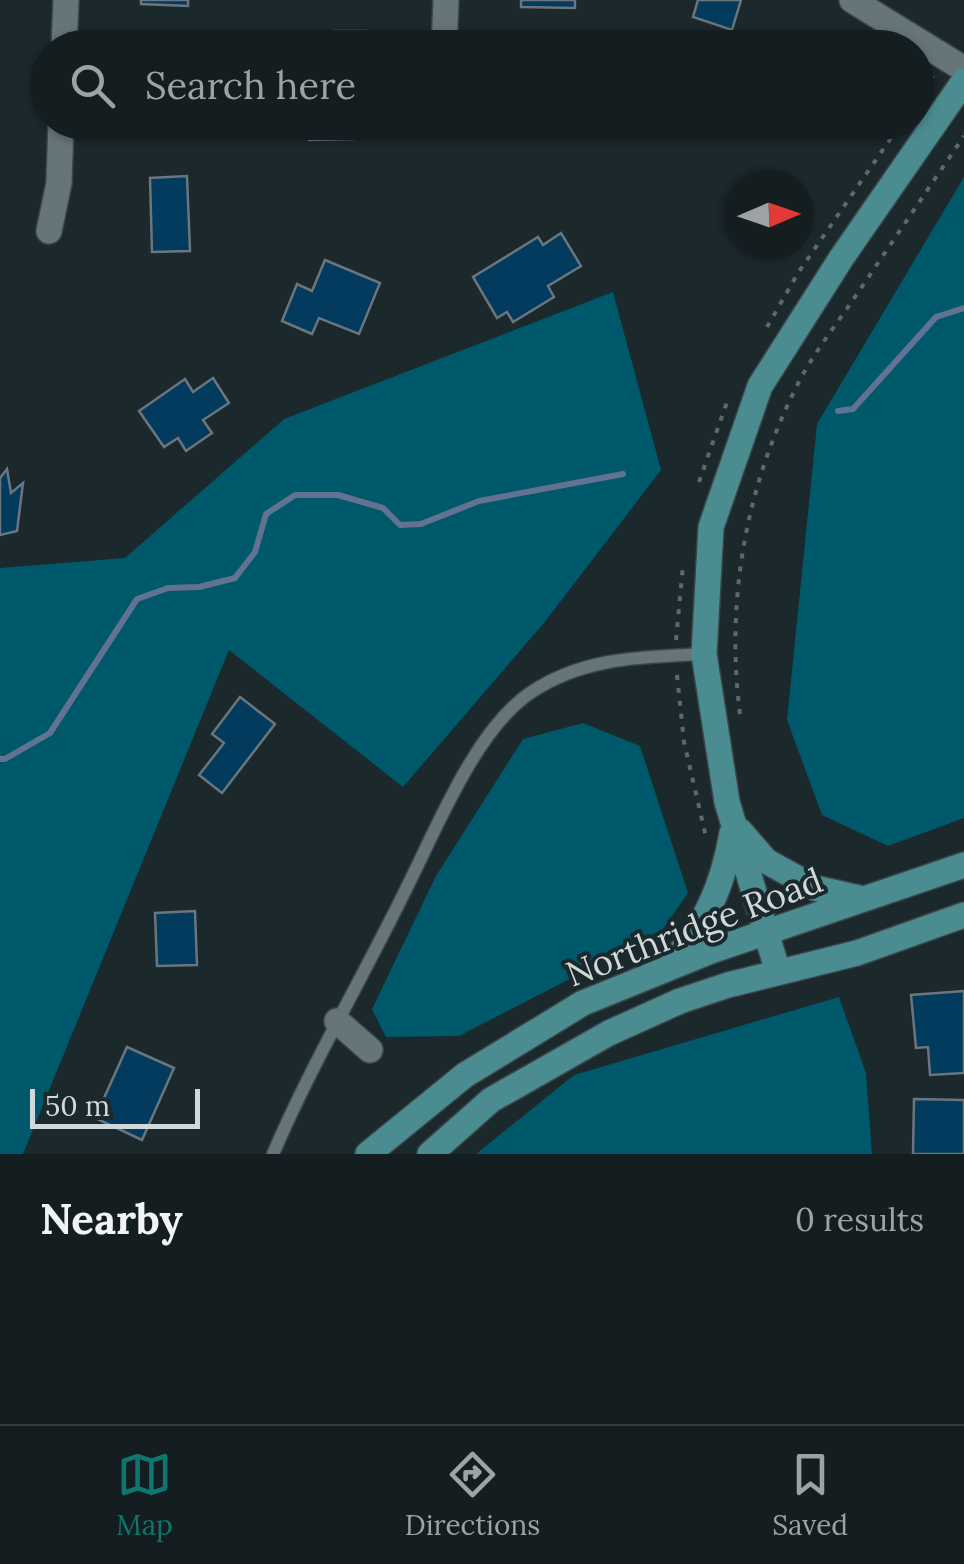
<!DOCTYPE html>
<html lang="en">
<head>
<meta charset="utf-8">
<style>
  body { margin:0; font-family:Lora,serif; background:#212b2e; color:#f1f3f6 }
  .compass { position:absolute; left:724px; top:170px; width:90px; height:90px; border-radius:50%; background:#141e21; box-shadow:0 2px 8px #0004; rotate:88deg }
  .scale { position:absolute; left:30px; bottom:25px; width:170px; box-sizing:border-box; padding-left:10px; border:5px solid #d0d8db; border-top:0; font-size:28px; line-height:35px; white-space:nowrap; color:#d0d8db; -webkit-text-stroke:8px #1b282c; paint-order:stroke }
  .list { margin:0; padding:0; list-style:none }
  h2 { display:flex; justify-content:space-between; align-items:center; height:130px; margin:0; padding:0 40px; font-size:42px }
  h2 small { font-size:32px; font-weight:400; color:#9da2a5 }
  .icon { flex:none; width:55px; height:55px; fill:none; stroke:currentColor; stroke-width:2; stroke-linecap:round; stroke-linejoin:round }
  .map { position:relative; flex:none; width:964px; height:1154px; overflow:hidden }
  .search { position:absolute; background:#141e21; box-shadow:0 2px 8px #0004; left:30px; right:30px; top:30px; height:110px; display:flex; align-items:center; gap:25px; box-sizing:border-box; padding:0 35px; border-radius:55px; color:#9da2a5; font-size:38px }
  .sheet { height:270px; background:#141e21 }
  nav { display:flex; justify-content:space-around; align-items:center; box-sizing:border-box; height:140px; border-top:2px solid #333c3f; background:#141e21; font-size:28px; color:#9da2a5 }
  nav a { display:grid; justify-items:center; gap:5px }
  nav .on { color:#0f766e }
  .map>svg:first-child { display:block }
  .green { fill:#00586b }
  .lines { fill:none; stroke-linecap:round; stroke-linejoin:round }
  .stream { stroke:#627292; stroke-width:6 }
  .building { fill:#023b5d; stroke:#6a757e; stroke-width:2.5 }
  .lane-casing { stroke:#3a4548; stroke-width:15 }
  .street-casing { stroke:#3a4548; stroke-width:28 }
  .secondary-casing { stroke:#3a4548; stroke-width:28 }
  .path { stroke:#5d696c; stroke-width:4; stroke-dasharray:5 8; stroke-linecap:butt }
  .lane { stroke:#66757a; stroke-width:12 }
  .street { stroke:#66757a; stroke-width:25 }
  .secondary { stroke:#4b8c90; stroke-width:25 }
  .labels { text-anchor:middle; dominant-baseline:central; stroke-width:8; stroke-linejoin:round; paint-order:stroke }
  .street-label { font-size:35px; fill:#d0d8db; stroke:#1b282c }
</style>
</head>
<body>
<div class="map">
<svg width="964" height="1154" viewBox="0 0 964 1154">
  <rect width="100%" height="100%" fill="#1b282c"/>
  <path class="green" d="M964,177V818L888,846L822,815L787,720L817,424Z
    M613,292L661,470L544,623L403,787L229,650L23,1154H0V568L125,558L284,419Z
    M583,723L640,746L688,893L661,932L459,1036L386,1037L372,1009L436,876L523,739Z
    M839,997L866,1073L872,1154H476L574,1075Z"/>
  <g class="lines">
    <path class="stream" d="M838,411L853,409L936,317L964,308
      M0,759H5L50,733L137,599L168,588L199,587L235,578L255,552L266,514L295,495H338L383,508L400,525L421,524L479,501L623,474"/>
  </g>
  <path class="building" d="M141,0H188V6L141,4Z
    M521,0H575V8L521,7Z
    M698,0H741L732,30L693,17Z
    M334,31H366V47L375,48H334Z
    M738,33L744,48H697L729,34Z
    M130,37H175V48H130Z
    M565,39V48H524V41Z
    M309,122H354V139L309,140Z
    M187,176L190,251L152,252L150,178Z
    M561,233L581,266L548,286L554,297L513,322L507,312L497,318L473,277L538,237L543,245Z
    M325,260L380,283L359,334L319,318L312,334L282,321L297,284L312,291Z
    M213,378L229,403L203,420L212,433L186,451L178,438L164,447L139,411L185,379L193,392Z
    M7,469L11,493L23,483L17,531L0,535V478Z
    M240,697L275,724L222,793L199,775L224,743L212,734Z
    M195,911L197,965L157,966L155,913Z
    M964,991V1073L930,1075L928,1047L916,1048L911,995Z
    M127,1047L174,1068L142,1140L95,1118Z
    M914,1099L964,1100V1154H913Z"/>
  <g class="lines">
    <g class="lane-casing">
      <path id="lane" d="M273,1154C313,1061 365,974 409,883C438,825 476,730 530,693C583,657 642,657 704,654"/>
    </g>
    <g class="street-casing">
      <path id="street" d="M852,0L964,69
        M64,48L66,0
        M444,48L446,0
        M440,124V122
        M49,231L59,183L61,122
        M337,1021L370,1050"/>
    </g>
    <g class="secondary-casing">
      <path id="secondary" d="M740,831L766,861L815,888L863,899
        M670,966C706,921 722,890 732,833
        M778,972L727,802L704,654L711,527L760,386L842,257L964,81
        M368,1154L465,1075L583,1003L711,951L964,865
        M430,1154L491,1100L609,1033L680,1001L728,985L857,953L964,915"/>
    </g>
    <path class="path" d="M916,101L933,76
      M767,327L798,273L902,122
      M699,482L727,402
      M676,640L683,565
      M677,675L684,742L706,837
      M740,714C725,597 747,480 802,376C818,347 839,321 857,294C893,241 928,189 964,136"/>
    <use href="#lane" class="lane"/>
    <use href="#street" class="street"/>
    <use href="#secondary" class="secondary"/>
  </g>
  <g class="labels">
    <g class="street-label">
      <text transform="translate(694 927) rotate(-21)">Northridge Road</text>
    </g>
  </g>
</svg>
<svg class="compass" viewBox="-18 -18 36 36"><path d="M0-13l5 13h-10z" fill="#e53935"/><path d="M0 13l5-13h-10z" fill="#9da2a5"/></svg>
<div class="scale">50 m</div>
<div class="search"><svg class="icon" aria-label="search" viewBox="0 0 24 24"><circle cx="10" cy="10" r="6"/><path d="M15 15l6 6"/></svg>Search here</div>
</div>
<section class="sheet">
<h2>Nearby<small>0 results</small></h2>
<ul class="list">
</ul>
</section>
<nav>
<a class="on"><svg class="icon" aria-label="map" viewBox="0 0 24 24"><path d="M3 6l6-2 6 2 6-2v14l-6 2-6-2-6 2zM9 4v14M15 6v14"/></svg>Map</a>
<a><svg class="icon" aria-label="directions" viewBox="0 0 24 24"><path d="M12 3l9 9-9 9-9-9zM9 14v-3h6M13 9l2 2-2 2"/></svg>Directions</a>
<a><svg class="icon" aria-label="saved" viewBox="0 0 24 24"><path d="M7 4h10v16l-5-4-5 4z"/></svg>Saved</a>
</nav>
</body>
</html>
